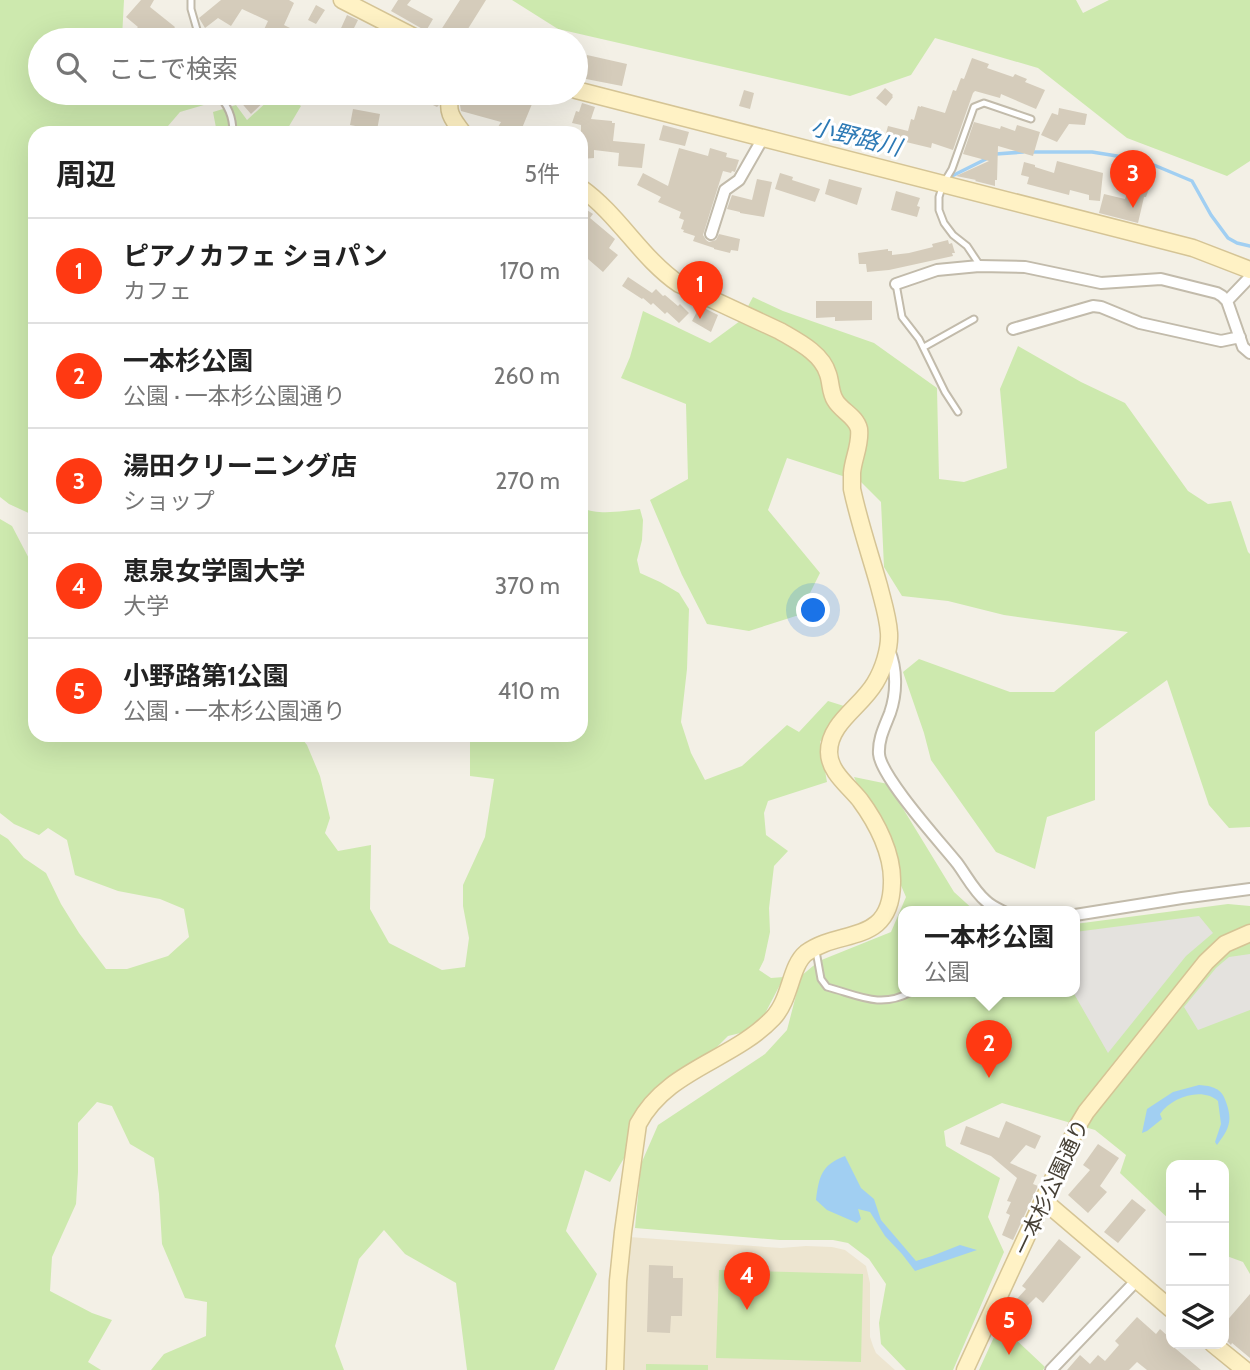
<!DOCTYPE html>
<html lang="ja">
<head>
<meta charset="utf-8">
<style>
  body { margin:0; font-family:Cabin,"Noto Sans JP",sans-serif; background:#f2f2f2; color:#222 }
  .controls { position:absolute; right:21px; bottom:21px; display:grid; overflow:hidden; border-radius:14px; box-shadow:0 7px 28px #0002 }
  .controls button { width:63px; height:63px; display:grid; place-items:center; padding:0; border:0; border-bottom:2px solid #e0e0e0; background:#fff; color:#222; font:35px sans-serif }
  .you { position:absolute; left:814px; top:611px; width:24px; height:24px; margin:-18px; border:5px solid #fff; border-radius:50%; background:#1a73e8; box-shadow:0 0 0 10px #1a73e833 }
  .badge { display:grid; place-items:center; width:46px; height:46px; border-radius:50%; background:#ff3912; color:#fff; font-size:23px; font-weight:700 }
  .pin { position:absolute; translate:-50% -58px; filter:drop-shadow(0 2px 4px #0008) }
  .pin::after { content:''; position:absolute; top:37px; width:24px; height:21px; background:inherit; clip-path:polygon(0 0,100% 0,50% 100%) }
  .popup { position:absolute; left:898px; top:906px; width:182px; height:91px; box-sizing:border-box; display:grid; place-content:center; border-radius:14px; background:#fff; filter:drop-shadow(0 2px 5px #0005); font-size:23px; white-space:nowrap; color:#767676 }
  .popup b { font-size:26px; color:#222 }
  .popup::after { content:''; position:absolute; left:50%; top:100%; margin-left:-14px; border:14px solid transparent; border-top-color:#fff }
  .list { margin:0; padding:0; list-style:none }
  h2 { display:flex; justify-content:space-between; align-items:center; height:91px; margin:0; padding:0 28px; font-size:30px }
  h2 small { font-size:23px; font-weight:400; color:#767676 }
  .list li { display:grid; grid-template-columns:46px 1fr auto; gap:21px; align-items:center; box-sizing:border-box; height:105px; padding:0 28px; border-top:2px solid #e0e0e0 }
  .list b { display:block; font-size:26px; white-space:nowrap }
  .list p { margin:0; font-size:23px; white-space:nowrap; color:#767676 }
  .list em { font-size:23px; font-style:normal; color:#767676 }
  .icon { flex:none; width:38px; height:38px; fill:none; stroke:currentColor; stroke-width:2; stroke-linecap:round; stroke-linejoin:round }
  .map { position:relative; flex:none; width:1250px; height:1370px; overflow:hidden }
  .search { position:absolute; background:#fff; box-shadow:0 7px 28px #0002; left:28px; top:28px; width:560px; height:77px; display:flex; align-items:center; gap:18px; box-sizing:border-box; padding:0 24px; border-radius:38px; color:#767676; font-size:26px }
  .panel { position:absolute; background:#fff; box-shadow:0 7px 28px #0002; left:28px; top:126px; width:560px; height:616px; border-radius:21px }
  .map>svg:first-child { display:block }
  .education { fill:#ede5d0 }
  .green { fill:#cde9ae }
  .parking { fill:#e4e2de }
  .water { fill:#a1cff2 }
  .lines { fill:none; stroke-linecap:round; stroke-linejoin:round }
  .stream { stroke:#a1cff2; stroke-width:3.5 }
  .building { fill:#d5ccbb }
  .lane-casing { stroke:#c2bbab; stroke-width:9 }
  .street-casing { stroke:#c2bbab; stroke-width:14 }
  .secondary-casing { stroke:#d5c495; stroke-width:19 }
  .lane { stroke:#fff; stroke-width:5 }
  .street { stroke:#fff; stroke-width:10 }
  .secondary { stroke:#fff2c5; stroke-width:16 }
  .labels { text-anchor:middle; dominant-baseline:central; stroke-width:6; stroke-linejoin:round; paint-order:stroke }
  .street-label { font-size:21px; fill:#464035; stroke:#fff }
  .water-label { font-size:23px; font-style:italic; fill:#2c79b5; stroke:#fff }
</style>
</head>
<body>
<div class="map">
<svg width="1250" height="1370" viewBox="0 0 1250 1370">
  <rect width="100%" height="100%" fill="#f3f0e6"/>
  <path class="education" d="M629,1237L781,1248L806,1246L832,1247L845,1250L866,1266L870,1283V1337L873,1346L876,1353L895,1370H621L626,1262Z"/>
  <path class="green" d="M0,0H124L122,38L126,40H40V93H231V97L180,112L162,133H35V516L9,504L0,497Z
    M512,0H1076L1083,13L1109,0H1250V161L1227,176L1127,138L1038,68L935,38L911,75L850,96L558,29Z
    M265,93H287L292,100L301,106L285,133H217L213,112L236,105L247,120L269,100Z
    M753,297L783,311L874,343L937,388L939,479L964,482L1007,468L1000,389L1018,346L1081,382L1125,403L1188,491L1208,504L1231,501L1248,552L1250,554V827L1229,828L1209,805L1167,680L1095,732V800L1047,817L1035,869L996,852L931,760L924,733L903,672L919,659L1010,692H1054L1128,632L1004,615L948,601L902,596L884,567L881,502L861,482L787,458L768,510L820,573L799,615L749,631L707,624L682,575L650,500L688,479L686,404L621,378L630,357L643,311L710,343L740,321Z
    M581,507C595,516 624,511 640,509L643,520L642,540L637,560L640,573L660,582L679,593L689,609L687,669L681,722L691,753L705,780L742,766L787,725L799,732L828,701L844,706L820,742L827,782L768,801L764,813L766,835L788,851L774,866L769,908L770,932L764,960L759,970L771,978L784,977L757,1029L728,1036L704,1060L668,1083L610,1182L585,1170L566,1231L597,1274L554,1370H467L456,1283L405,1254L384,1230L359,1259L335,1346L344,1370H151L164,1354L206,1336L207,1302L185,1298L162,1244L159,1194L154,1158L130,1144L112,1106L97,1102L78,1123V1172L76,1204L52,1257L50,1291L92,1313L112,1320L88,1362L101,1370H0V834L8,839L24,858L46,873L61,904L79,933L106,969H127L168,956L189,937L184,909L160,899L118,891L75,875L67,840L48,828L39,835L14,824L0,813V519L12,526L35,570V735H299L307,745L320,776L330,818L325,833L338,851L371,845L370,909L389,943L442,970L465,967L469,938L463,906V885L485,837L494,779L470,776V735H581Z
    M854,777L888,784L954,892L976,912H903V992H1075V924L1228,904L1250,906V1274L1243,1262L1224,1255V1165H1171V1221L1120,1173L1126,1155L1095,1130L1002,1103L944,1131L946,1146L1000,1178L988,1217L1004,1252L953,1370H906L881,1344L879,1323L886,1284L869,1259L848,1243L833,1240H780L635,1228L641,1164L658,1125L765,1054L787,1030L801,976L819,961L891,932L906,897Z
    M719,1270L863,1274L861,1362L716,1358Z
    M994,1337L1006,1343L1013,1337L1045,1367L1043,1370H979Z
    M646,1364L708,1365V1370H646Z"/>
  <path class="parking" d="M1199,916L1213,933L1186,956L1108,1053L1073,992H1075V932Z
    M1250,954V1010L1198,1030L1184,1007L1216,968L1229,957Z"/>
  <path class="water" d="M1199,1085C1212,1086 1222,1088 1226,1102C1233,1121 1229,1129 1217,1145L1215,1142L1221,1124L1218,1101C1202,1087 1172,1097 1160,1114L1162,1119L1147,1131L1142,1133L1147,1109L1173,1092Z
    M845,1156L861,1188L874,1199L881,1220L916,1261L932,1256L960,1245L977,1250L915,1271L902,1254L885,1236L870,1212L858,1209L861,1219L857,1223L827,1210L816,1200C819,1177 821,1165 845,1156Z"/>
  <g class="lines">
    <path class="stream" d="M1031,152H1092L1142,160L1192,181L1211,215L1228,238L1237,243L1250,246
      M996,154L1023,152
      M952,176L986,159"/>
  </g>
  <path class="building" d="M141,0H154L150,7L175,27L166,40H158L149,34L148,36L137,28L138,27L126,17Z
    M221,0H289L294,3L284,25L298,32L294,40H266L260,38L268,21L242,9L231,26L218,18L205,28L199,18Z
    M398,0H411L407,5L433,19L426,31L391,11Z
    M460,0H486L461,40H451L439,33Z
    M316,5L325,10L316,24L308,20Z
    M347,15L358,20L348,40H343L337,37Z
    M587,55L627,64L622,86L581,78Z
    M972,58L989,64L987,68L1013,77L1015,74L1027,79L1025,82L1045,90L1036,109L1001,94L1000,98L975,91L973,93L953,150L932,143L931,148L885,137L888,126L908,131L911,119L914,120L918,106L921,107V106L945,113L953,90L956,91L961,78L964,79Z
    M885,88L893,95L892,96L893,97L886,106L876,98Z
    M744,90L754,93L750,109L739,106Z
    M245,93H273L251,114L238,99Z
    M408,93H441L439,105L437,107Z
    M462,93H479L508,101L510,96L521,101L524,93H539L534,105L532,104L520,133H513L498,127L501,122L461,111L460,105Z
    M582,103L595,107L591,119L612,121V123H615L613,141L645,144L642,168L618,166L619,153L594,150V158L581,159V125L572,123L576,111L579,112Z
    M1059,108L1087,114L1085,125L1069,124L1057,142L1041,135L1052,113L1058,115Z
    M353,109L380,114L377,130L350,125Z
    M974,122L1000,129L1001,126L1015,131L1017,125L1040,132L1033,156L998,146L997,180H995V186L975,181L976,180L956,176L989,161L963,154Z
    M663,125L689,132L685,146L659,140Z
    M679,148L708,156L710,148L727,153L726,157L739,160L735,172L732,171L731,173L723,171L703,235L706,240L709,242L716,240L719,234L740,239L738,251L731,250L730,253L714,249V248L693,241L695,236L683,232L684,230L681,229L684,220L679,218L681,212L658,202L661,197L637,185L643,173L668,186Z
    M1057,161L1103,173L1100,201L1089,200V195L1070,190L1069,195L1027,184L1029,177L1021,175L1024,162L1035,165V167L1054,173Z
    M780,173L793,177L792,180L820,189L815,202L775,189Z
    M757,179L772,182L764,217L740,213V212L727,209L732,195L752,200Z
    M829,179L862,188L857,205L825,194Z
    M1133,179L1150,186L1146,197H1144L1138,223L1099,213L1104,194L1125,199Z
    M896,191L920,198L917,206L920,207L917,217L891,210Z
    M581,206L593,214L590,218L615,239L609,248L618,255L603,272L581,253Z
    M948,240L949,244L952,243L955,253H952L953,256L889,270L867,272L866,264H859L858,253L888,249V251H892V255L909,253L933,247L932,244Z
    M628,277L652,293L656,289L663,296L665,295L678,306L680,304L689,313L679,323L667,312L665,314L653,303L651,305L643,298L642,299L622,286Z
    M816,301H872V320L835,321V317L816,318Z
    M700,306L718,315L711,332L692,321Z
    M1006,1121L1041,1136L1035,1149L1026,1145L1010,1163L1037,1175L1033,1184L1038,1186L1013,1240L1002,1235L1010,1215L1006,1213L1011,1202L1007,1201L1017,1178L991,1156L960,1144L966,1126L999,1138Z
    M1098,1144L1119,1158L1100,1186L1107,1192L1088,1213L1068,1195L1090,1170L1083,1165Z
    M1132,1199L1146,1210L1118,1243L1104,1232Z
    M1059,1239L1081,1257L1043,1303L1036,1297L1024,1309L1015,1301L1026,1289L1022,1286Z
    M649,1265L673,1266V1278H683L682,1316H671L670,1333L647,1332Z
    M1250,1294V1358L1232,1343L1231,1345L1224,1338V1324Z
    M1018,1307L1030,1319L1015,1334L1003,1323Z
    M1137,1317L1156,1334L1160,1329L1171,1339V1344H1176L1179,1346L1176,1349L1201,1370H1147L1137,1362L1129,1370H1067L1080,1355L1090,1364L1098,1355L1105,1361L1119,1345L1115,1341Z"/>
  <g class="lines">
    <g class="lane-casing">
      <path id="lane" d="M191,0V9L200,40
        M217,93C228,106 233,116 233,133
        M979,264L967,246L953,235L944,223L939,210V197L943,184L952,169L974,107L984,103L1031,119
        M896,284L902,317L919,339L945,392L958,412
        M924,347L974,319
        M816,951L821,979L827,987C858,995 880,1009 911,992"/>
    </g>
    <g class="street-casing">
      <path id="street" d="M711,234L725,190L739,180L763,138
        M1250,277L1227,301L1243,347L1250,353
        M896,284L937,270L979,266L1025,267L1101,283L1161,279L1217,293L1222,296L1227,301
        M1013,329L1093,306L1101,307L1140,323L1221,341L1240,337
        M889,650C897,669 897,693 890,713C885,726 878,739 879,754C881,777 940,842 957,863C966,875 974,891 986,901C991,906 998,909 1004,912
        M1075,915L1182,898L1250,889
        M1051,1370L1137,1280"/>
    </g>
    <g class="secondary-casing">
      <path id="secondary" d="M342,0L420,40
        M576,90L1193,248L1250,270
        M452,93C445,110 452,119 463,133
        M581,188C619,215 641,258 679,284L780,331C797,341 822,353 828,374C831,382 830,392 835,400C841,411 856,416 859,429C861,444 853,459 852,473C852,478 852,484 852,489C859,522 870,554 879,586C883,602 888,617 889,633C890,649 883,670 875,683C861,707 829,723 829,752C829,772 849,786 860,800C877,823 893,854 892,883C891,946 840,928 806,953C790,966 791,999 773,1018C732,1061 667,1069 638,1124L623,1232L618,1281L615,1370
        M1043,1200L1171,1309
        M1213,1344L1245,1370
        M965,1370L1077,1127L1086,1112L1206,962L1225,944L1250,933"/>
    </g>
    <use href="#lane" class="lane"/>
    <use href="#street" class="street"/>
    <use href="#secondary" class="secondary"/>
  </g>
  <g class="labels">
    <g class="street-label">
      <text transform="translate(1051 1187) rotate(-65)">一本杉公園通り</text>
    </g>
    <g class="water-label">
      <text transform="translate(856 137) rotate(14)">小野路川</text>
    </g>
  </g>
</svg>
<div class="controls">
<button>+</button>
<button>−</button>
<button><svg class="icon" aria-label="layers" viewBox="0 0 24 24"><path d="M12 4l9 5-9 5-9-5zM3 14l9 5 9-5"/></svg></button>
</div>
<div class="you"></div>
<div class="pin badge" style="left:700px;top:319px">1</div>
<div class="pin badge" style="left:989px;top:1078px">2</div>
<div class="popup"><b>一本杉公園</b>公園</div>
<div class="pin badge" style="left:1133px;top:208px">3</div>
<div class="pin badge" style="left:747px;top:1310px">4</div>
<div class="pin badge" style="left:1009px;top:1355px">5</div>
<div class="search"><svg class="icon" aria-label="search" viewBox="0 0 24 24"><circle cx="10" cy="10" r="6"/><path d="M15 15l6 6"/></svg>ここで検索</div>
<section class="panel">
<h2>周辺<small>5件</small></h2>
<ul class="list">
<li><span class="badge">1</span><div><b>ピアノカフェ ショパン</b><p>カフェ</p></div><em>170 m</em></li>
<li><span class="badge">2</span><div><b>一本杉公園</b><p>公園 · 一本杉公園通り</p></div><em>260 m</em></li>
<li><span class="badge">3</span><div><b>湯田クリーニング店</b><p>ショップ</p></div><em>270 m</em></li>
<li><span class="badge">4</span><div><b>恵泉女学園大学</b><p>大学</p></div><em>370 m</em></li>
<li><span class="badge">5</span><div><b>小野路第1公園</b><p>公園 · 一本杉公園通り</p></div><em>410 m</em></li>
</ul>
</section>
</div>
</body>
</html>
